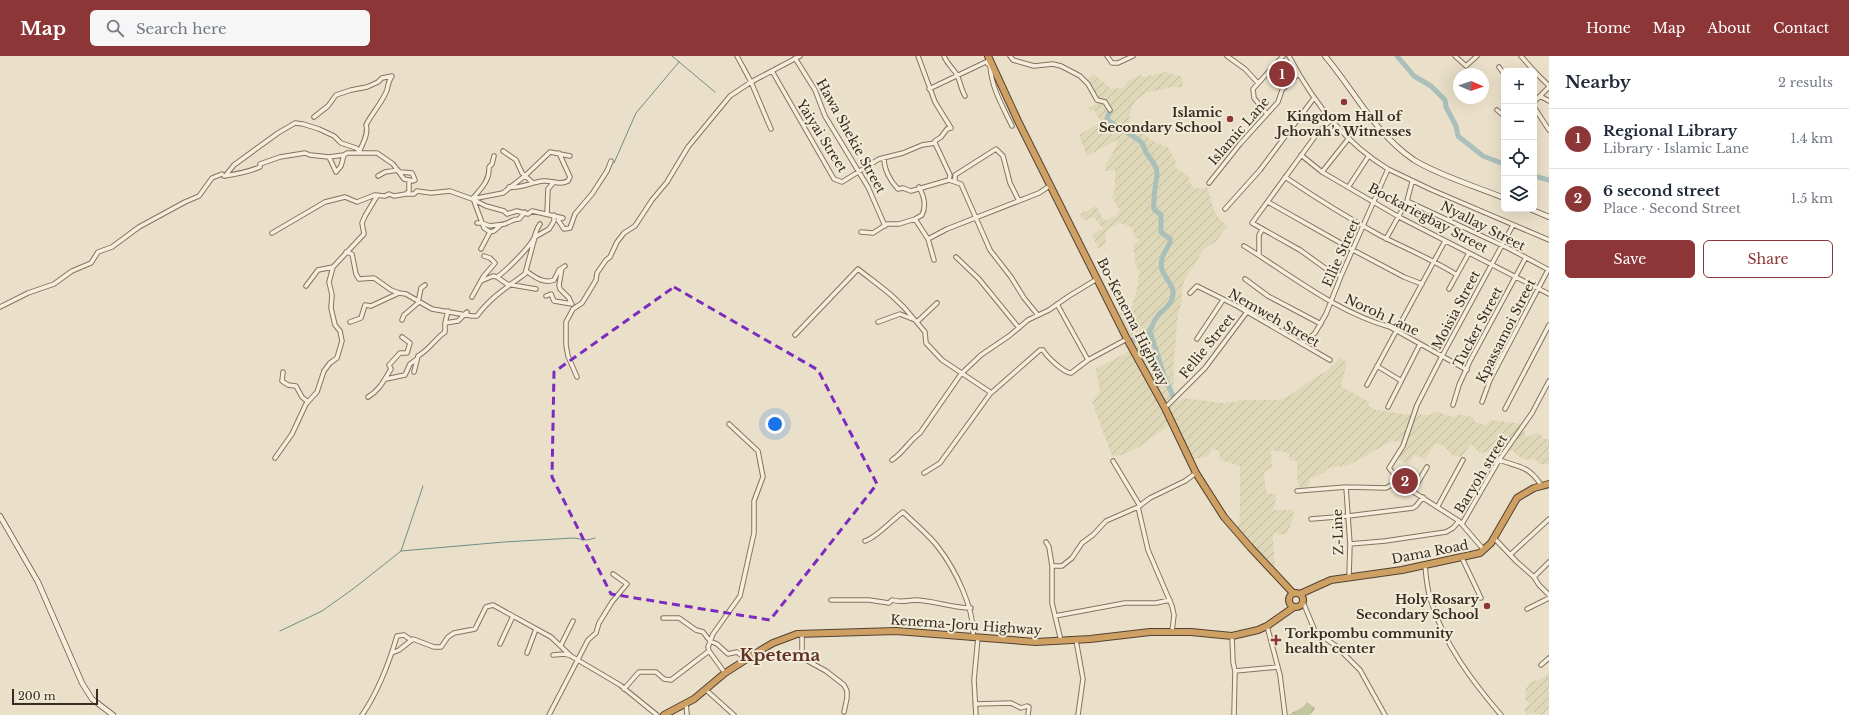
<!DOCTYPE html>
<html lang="en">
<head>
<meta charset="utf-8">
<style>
  body { margin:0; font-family:"Libre Baskerville",serif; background:#f6f6f7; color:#1f2937 }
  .controls { position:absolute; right:12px; top:12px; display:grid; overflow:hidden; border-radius:6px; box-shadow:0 4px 16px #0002 }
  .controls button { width:36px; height:36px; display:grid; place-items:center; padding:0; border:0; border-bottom:1px solid #e0e1e3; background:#fff; color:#1f2937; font:20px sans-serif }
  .compass { position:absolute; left:1453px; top:12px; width:36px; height:36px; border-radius:50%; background:#fff; box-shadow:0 4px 16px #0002; rotate:92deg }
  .scale { position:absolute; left:12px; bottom:10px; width:86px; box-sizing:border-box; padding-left:4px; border:2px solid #372c22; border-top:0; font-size:11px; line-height:14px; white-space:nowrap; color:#372c22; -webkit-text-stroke:3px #f2ebd8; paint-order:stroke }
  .you { position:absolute; left:775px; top:368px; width:14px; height:14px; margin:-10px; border:3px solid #fff; border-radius:50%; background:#1a73e8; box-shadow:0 0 0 6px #1a73e833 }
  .badge { display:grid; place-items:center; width:26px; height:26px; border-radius:50%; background:#8d3637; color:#fff; font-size:13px; font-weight:700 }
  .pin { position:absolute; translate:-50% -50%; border:2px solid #fff; box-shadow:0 1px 4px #0006 }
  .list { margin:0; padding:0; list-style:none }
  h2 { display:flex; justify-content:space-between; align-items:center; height:52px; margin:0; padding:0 16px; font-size:17px }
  h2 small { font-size:13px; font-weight:400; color:#747a83 }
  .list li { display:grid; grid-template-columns:26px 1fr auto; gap:12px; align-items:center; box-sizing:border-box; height:60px; padding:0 16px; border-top:1px solid #e0e1e3 }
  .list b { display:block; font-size:15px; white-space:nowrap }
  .list p { margin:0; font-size:13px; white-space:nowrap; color:#747a83 }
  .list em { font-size:13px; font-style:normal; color:#747a83 }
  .actions { display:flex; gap:8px; padding:12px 16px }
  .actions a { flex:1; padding:9px 0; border:1px solid #8d3637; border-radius:6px; text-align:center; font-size:14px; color:#8d3637 }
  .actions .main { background:#8d3637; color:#fff }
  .icon { flex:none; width:22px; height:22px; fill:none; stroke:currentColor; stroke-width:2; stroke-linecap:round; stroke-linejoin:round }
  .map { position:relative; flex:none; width:1549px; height:659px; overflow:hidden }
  header { display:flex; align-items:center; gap:24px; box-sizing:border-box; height:56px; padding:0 20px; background:#8d3637; color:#fff }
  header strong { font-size:19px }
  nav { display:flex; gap:22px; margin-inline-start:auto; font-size:14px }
  .search { width:280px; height:36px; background:#f6f6f7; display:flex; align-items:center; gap:10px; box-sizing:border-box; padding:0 14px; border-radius:6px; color:#747a83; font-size:15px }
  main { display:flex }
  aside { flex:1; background:#fff }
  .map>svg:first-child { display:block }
  .farmland { fill:url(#farmland-furrows) }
  .forest { fill:url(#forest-firs) }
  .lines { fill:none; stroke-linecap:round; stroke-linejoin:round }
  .stream { stroke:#718d86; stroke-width:1 }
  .river { stroke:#aabfb9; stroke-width:5 }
  .street-casing { stroke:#857360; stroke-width:5.5 }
  .secondary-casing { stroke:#675543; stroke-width:6 }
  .highway-casing { stroke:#534233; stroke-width:8 }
  .street { stroke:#f6eedc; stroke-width:3.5 }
  .secondary { stroke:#f6eedc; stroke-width:4.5 }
  .highway { stroke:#cfa064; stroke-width:6 }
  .marked { fill:none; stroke:#7b2cbf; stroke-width:3; stroke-dasharray:8 5; stroke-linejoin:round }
  .poi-dot { fill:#8d3637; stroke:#f2ebd8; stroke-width:1.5 }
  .labels { text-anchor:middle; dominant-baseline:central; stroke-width:4; stroke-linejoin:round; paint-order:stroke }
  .poi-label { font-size:13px; font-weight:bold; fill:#372c22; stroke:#f2ebd8; text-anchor:end }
  .street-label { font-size:13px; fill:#372c22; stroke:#f2ebd8 }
  .district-label { font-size:17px; font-weight:bold; fill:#5f3126; stroke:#f2ebd8 }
</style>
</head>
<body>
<header>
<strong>Map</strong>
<div class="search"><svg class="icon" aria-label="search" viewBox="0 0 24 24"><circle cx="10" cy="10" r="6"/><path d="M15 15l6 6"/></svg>Search here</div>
<nav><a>Home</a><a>Map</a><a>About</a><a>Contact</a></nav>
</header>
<main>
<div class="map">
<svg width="1549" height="659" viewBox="0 0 1549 659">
  <defs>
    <pattern id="farmland-furrows" width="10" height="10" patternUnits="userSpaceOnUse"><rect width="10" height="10" fill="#dfd8b8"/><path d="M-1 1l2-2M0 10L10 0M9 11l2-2" fill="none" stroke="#c0ba9e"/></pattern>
    <pattern id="forest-firs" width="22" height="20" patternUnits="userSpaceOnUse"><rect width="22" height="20" fill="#c3c79e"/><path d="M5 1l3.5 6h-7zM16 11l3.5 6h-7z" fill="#a8ab88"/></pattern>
  </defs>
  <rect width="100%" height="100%" fill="#eae0c9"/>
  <path class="farmland" d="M1166,16L1182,21L1183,31H1171L1146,37L1136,44L1132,50L1129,63L1130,67L1139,75L1155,86L1168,92L1176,106L1175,111L1189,121L1188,123L1194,133L1207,131L1215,157L1227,171L1215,186L1204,193L1184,225L1182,233V246L1178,257L1173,315L1174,323L1173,340L1167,346H1164L1132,284L1134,282L1130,279L1119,256L1126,252L1130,254L1133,247L1138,229L1139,215L1136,210L1133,189L1137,187L1139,183L1135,182L1132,171L1120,167L1111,171L1105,178L1106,187L1098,192L1092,178L1103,173L1094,161L1084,165L1080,158L1096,150L1104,165L1118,159V156L1120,155L1112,141L1115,134V114L1105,115L1106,108L1111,100L1119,83L1087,100L1079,79L1101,66L1094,54L1090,55L1088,52L1100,46L1093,42L1089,36L1086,25L1094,18L1111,33L1123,32L1128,25L1140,19L1143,21Z
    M1131,294L1169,369L1139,391L1123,399L1112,400L1092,346L1100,336L1096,313Z
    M1339,302L1347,306L1341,330L1369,346L1368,350L1376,354L1403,358L1431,359L1433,357L1438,356L1455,361L1456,358L1473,361L1475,366L1486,369L1490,364L1523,368L1517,379L1508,386L1500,395L1480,397L1471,388L1461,401L1452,399L1443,389L1435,388L1425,403L1415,399L1407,409L1395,399L1402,387L1392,385L1349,409L1328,412L1323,417L1310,423L1307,432L1300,433L1297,423V405L1289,404V397L1271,394L1272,412L1264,416L1266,437L1276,439L1275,450L1271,454H1294L1292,466L1286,479L1274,477L1273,483L1275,511L1267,516L1254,494L1237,473L1240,459V410L1221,404L1218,395L1212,392L1208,400L1194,403L1179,382L1166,356L1171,349L1183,342L1224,347L1235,346L1240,344H1277L1289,340L1317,320L1327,315Z
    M1524,374L1526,382L1535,377L1540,378L1543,383H1549V408H1539L1537,404L1530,402L1528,404L1521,402L1513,395H1507Z
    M1549,616V652L1542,659L1532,656L1527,659L1524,653L1529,648L1525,643L1526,632L1530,626L1542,623Z"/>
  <path class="forest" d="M1307,646L1315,652L1310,659H1288L1303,651Z"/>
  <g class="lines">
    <path class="stream" d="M672,0L715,36
      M614,107L636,57L679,6
      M401,495L504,486L574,482L587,484L595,482
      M280,575L322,555L353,533L401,495L423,430"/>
    <path class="river" d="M1397,0L1414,20L1431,30L1445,44L1446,51L1456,70L1458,80L1483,100L1504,108
      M1110,54L1107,63C1116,72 1137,81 1142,87C1144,90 1145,95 1147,98C1152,105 1158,111 1157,120C1155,131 1153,143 1154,153L1161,159V176L1170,183V186C1168,192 1163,197 1162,203C1157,221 1180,228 1171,245C1168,252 1161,255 1157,261C1150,270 1153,275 1143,284H1132
      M1534,120L1549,124
      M1151,278L1164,320L1173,340"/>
    <g class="street-casing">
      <path id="street" d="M737,0L751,26L771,73
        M944,0C947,8 953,12 957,19C960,25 961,33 965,40
        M1010,0L1013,4L1034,10L1053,8L1061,10L1080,20L1088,28L1097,44L1105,46L1110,54
        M1107,0L1112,7H1118L1133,0
        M1227,0L1245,13L1258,27
        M1289,0C1312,44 1345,87 1388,113
        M1455,0L1466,10L1477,0
        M1521,0L1534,15
        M795,2L815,34L825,60L868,131L885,170
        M987,7L990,10C992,33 1002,49 1012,70
        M1499,11L1504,18
        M772,15L834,123L842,126L879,103L903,97L922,89L935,87V85L941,81L947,73L951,72L935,46L918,0
        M1534,15L1549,30
        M929,33L988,5
        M1540,40L1549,45
        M1534,46L1549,31
        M1534,51L1549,74
        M1497,54L1504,60
        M1267,58L1254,42L1253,33L1283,0
        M314,61L328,50L336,39L351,34L367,31L378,26L382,22L392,20C387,28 389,27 387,34C382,47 372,57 366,69C369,78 362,89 359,96
        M1331,64L1319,75L1252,167L1300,194L1325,212L1341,220
        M935,87L950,119L949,124
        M503,95L516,104L522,117L533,127
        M1301,99L1322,116L1399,161L1549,238
        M329,101L336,116L341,110L344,99
        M884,102C884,113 890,125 898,133L903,132L911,135L949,124L961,128L990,194L1011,221L1024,242L1037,258
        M1322,116L1349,82
        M224,120C237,118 248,116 260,111V108L280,101L305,97L310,99L329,101L344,99L347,97H377L393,108L404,123L413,125L415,124L412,117L400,116
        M225,120L234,109L278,77L295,67L303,68L319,73L334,80L341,87L356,92L360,95
        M378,120L385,116L398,114
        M1285,121C1316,142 1348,162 1381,180C1407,193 1432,203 1457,219
        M409,125V135L406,138H414L417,135L431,137L450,135L472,143L503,137L526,119L550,96L570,100
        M955,125V119L996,93L1003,100L1010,127L1019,145
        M1209,127L1240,88L1278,46L1282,34L1298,18
        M1349,130L1368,101
        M509,131C520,133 532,126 543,125C552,124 559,130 568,125L570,121L559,97
        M473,142C481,133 490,124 489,111L492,108L494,100
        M472,143L486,150L504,155L507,158L517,155L528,158L532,155L563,162
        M474,145L484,172L490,176L481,193
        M1407,145L1510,193L1549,214
        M1268,146L1353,194L1404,221L1422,228
        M1225,153L1260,114L1314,42
        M547,158L548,133L554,126
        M562,162L558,164L564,173L570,172L575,158L592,138L607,115L611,105
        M915,163L922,159C927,149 924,140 919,131
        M477,167H482L490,170C495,168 501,170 507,167C512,165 513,163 519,163L525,156
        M490,176L494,175L501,169
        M861,176L873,177L887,168H899L915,163L928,183L934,204
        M272,177L325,146L345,141L357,146L375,139L385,140L389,138L394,140L406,138
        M928,183L947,173L1039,137L1051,129
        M1386,183L1407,145L1412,126
        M1244,190C1291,219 1336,256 1390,271L1467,314
        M346,196L352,198L356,218L359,223L374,222L391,234L399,237L406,238L432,253L472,260H477C490,242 507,231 525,218L535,181L549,173L554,165V159
        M1259,199V179L1262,174
        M956,201L979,223L1019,272
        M562,212L559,229L560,233L569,242L571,247
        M526,215C535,221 543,228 554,224L559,214L565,210
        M497,221L507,228L536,233
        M1245,223L1268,240L1321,268
        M481,225L493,220L497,221C506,215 529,192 534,182C536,177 536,173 540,168
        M306,230L318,214L333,211
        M1449,233L1469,197
        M1190,237L1197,230L1237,250L1330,304
        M546,240L551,238L554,245L572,248
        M472,241L483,221L495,207L490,202L484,200
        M1057,248L1088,304
        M0,251L28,237L54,228L72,215L91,207L98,196L112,191L139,171L185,146L199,140L212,122L222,118
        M402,264L404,259L418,247L421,232L425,229
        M350,266L361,262L365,249L371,250L399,237
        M878,266L900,258L915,264L925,276L926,287L942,304L990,336V338L940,407L924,417
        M917,266L937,247
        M445,267L458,265L467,256
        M795,279L858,213C878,229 897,241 913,262
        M1197,283L1223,244
        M1302,288L1315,277L1326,258L1341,220L1388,113L1432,134L1549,184
        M1377,310L1400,324
        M283,316L282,325L288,329L296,330L302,341L308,346
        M414,316L418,300C429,294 435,283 445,276V267L448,255
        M577,321L568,300L566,289V266L573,253L582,247L587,239L596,224L597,217L606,204L610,201L617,186L624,177L635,170L652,144L667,126L688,91L730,40L751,26L800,0
        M386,323L405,319L410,308L417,303
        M1367,329L1445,185
        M990,338L1040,294H1043C1047,301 1064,317 1071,317L1088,304L1127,283
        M368,341C380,334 384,324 391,313L389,309L400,297H407L410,287L402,281
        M1482,346L1490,324L1548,214
        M1453,349L1459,329L1470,305L1525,203
        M1388,351L1420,288
        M1165,352L1205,312L1247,256
        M1505,353L1549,269
        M275,402L292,378L306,348L317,336L324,315L330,307L337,302L342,285L340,275L335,269L331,252L332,239L329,226L333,211L364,178L362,167L365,160L377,140
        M892,404C903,397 909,385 920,377L961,318L981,299L1009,280L1028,264L1049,254L1069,240L1097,223
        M1499,404C1519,411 1529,410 1541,429
        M1113,405L1140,450
        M1346,431L1350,488L1349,521
        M1297,435L1346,431L1386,432L1401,424
        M1413,435L1427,411
        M1438,450L1463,404
        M1311,463L1348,460L1413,452L1416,450L1423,441
        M1462,468L1499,404L1532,357L1549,325
        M1494,482L1517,506L1534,521L1539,529L1549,539
        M865,485C876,482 892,464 903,456C915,468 928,478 938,491C955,513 975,553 973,581
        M1046,486L1049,491L1052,510V547L1061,585
        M1350,488L1385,485L1446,476L1453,472L1459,465
        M1484,494L1459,465L1401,428V424L1398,423L1389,412L1403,390L1417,349L1442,300L1513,169
        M1511,498L1549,463
        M1462,502L1481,542
        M1425,509C1426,521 1427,534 1431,545C1444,588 1472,625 1501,659
        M1052,510H1062L1072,502L1082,487L1093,479L1106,465L1138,451
        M1534,521L1549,506
        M831,544H869L889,547L892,544C901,547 908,544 917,544C935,545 952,552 971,552
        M1303,546L1315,575L1336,590L1360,614L1385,659
        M1527,553L1549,542
        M1055,560L1125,547H1156L1170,544
        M663,562H679L696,574L703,576L710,585L717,588L728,598L737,596L746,603
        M1267,570L1280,619L1285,659
        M1172,576L1174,559L1172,550L1148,494L1138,451L1150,442L1185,425L1196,417
        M802,578V597L806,604L826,615L844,629L847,635V642L844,656
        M1232,580L1233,606L1235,615L1234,659
        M1076,584L1083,623L1078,659
        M500,588L513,560
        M561,589L573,565
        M392,597L399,594L413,583L434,591H441L448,581L454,577L475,573L486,551L493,549L551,581L571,600
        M527,597L536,573
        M553,599L565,598L571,600L620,629L657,659
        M1541,609L1549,602
        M1235,615L1278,611
        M725,617L709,595L708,591L713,578L740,540L754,477V445L763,421L758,395L729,368
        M624,633L639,616H656L664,623L671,624L709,595
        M705,633L734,659
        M686,647L687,659
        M975,648L1011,647L1021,652L1027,650L1029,651L1028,659
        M362,659C378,636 389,607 397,580L404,579L411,584
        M549,659L588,584L596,577L599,567L612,546L627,528L613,518
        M976,659L974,624L978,581"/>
    </g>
    <g class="secondary-casing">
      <path id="secondary" d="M1325,0C1354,34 1375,78 1414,104C1438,119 1477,131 1504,142
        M1530,153L1549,161
        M0,460L38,526L82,627L92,643L113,659"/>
    </g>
    <g class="highway-casing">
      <path id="highway" d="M988,0L1018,65L1127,283L1165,352L1196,417L1224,461L1250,491L1293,537
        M1289 544a7 7 0 1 1 14 0a7 7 0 1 1-14 0Z
        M1300,538L1331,524L1402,514L1480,497L1491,487L1517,442L1534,432L1549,428
        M664,659L694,643L725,617L761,594L773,587L797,578L896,575L1036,586L1090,583L1150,576H1191L1232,580L1258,574L1267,570L1294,551"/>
    </g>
    <use href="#street" class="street"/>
    <use href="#secondary" class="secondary"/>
    <use href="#highway" class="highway"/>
  </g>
  <path class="marked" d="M674,231L818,314L877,428L770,564L611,538L552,421L554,316Z"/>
  <g class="poi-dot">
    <circle cx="1344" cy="46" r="4"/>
    <circle cx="1230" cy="63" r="4"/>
    <circle cx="1487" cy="550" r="4"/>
    <path d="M1274 578h4v4h4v4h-4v4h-4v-4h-4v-4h4z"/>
  </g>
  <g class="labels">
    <g class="poi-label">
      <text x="1222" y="56">Islamic<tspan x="1222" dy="15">Secondary School</tspan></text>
      <text x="1344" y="60" text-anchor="middle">Kingdom Hall of<tspan x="1344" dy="15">Jehovah’s Witnesses</tspan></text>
      <text x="1479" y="543">Holy Rosary<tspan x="1479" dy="15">Secondary School</tspan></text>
      <text x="1285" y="577" text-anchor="start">Torkpombu community<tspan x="1285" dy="15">health center</tspan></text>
    </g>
    <g class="street-label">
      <text transform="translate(1239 75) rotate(-49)">Islamic Lane</text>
      <text transform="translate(822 80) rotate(58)">Yaiyai Street</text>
      <text transform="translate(851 80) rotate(61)">Hawa Shekie Street</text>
      <text transform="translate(1428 162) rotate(28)">Bockariegbay Street</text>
      <text transform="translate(1483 170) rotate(27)">Nyallay Street</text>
      <text transform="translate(1341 197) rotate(-66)">Ellie Street</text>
      <text transform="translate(1456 254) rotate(-62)">Moisia Street</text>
      <text transform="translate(1382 259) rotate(25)">Noroh Lane</text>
      <text transform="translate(1274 262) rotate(30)">Nemweh Street</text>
      <text transform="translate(1133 266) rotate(63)">Bo-Kenema Highway</text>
      <text transform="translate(1478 271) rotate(-62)">Tucker Street</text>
      <text transform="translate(1506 275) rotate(-63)">Kpassamoi Street</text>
      <text transform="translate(1207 290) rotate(-51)">Fellie Street</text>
      <text transform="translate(1481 418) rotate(-59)">Baryoh street</text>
      <text transform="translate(1338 476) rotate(-92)">Z-Line</text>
      <text transform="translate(1430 496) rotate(-11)">Dama Road</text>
      <text transform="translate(966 569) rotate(4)">Kenema-Joru Highway</text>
    </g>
    <g class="district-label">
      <text x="780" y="599">Kpetema</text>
    </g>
  </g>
</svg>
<div class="controls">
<button>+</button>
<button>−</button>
<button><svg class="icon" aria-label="locate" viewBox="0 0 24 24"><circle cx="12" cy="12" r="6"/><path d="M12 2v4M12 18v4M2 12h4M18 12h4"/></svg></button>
<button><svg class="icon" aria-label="layers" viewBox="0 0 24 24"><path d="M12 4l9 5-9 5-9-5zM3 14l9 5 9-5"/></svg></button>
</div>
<svg class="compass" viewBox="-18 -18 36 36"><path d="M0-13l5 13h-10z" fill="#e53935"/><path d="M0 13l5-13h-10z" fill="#747a83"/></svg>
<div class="scale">200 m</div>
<div class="you"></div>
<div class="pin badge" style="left:1282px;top:18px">1</div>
<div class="pin badge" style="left:1405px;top:425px">2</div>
</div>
<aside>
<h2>Nearby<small>2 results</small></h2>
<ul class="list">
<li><span class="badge">1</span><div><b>Regional Library</b><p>Library · Islamic Lane</p></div><em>1.4 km</em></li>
<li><span class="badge">2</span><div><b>6 second street</b><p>Place · Second Street</p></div><em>1.5 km</em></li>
</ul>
<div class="actions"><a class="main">Save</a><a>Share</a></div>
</aside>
</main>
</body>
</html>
